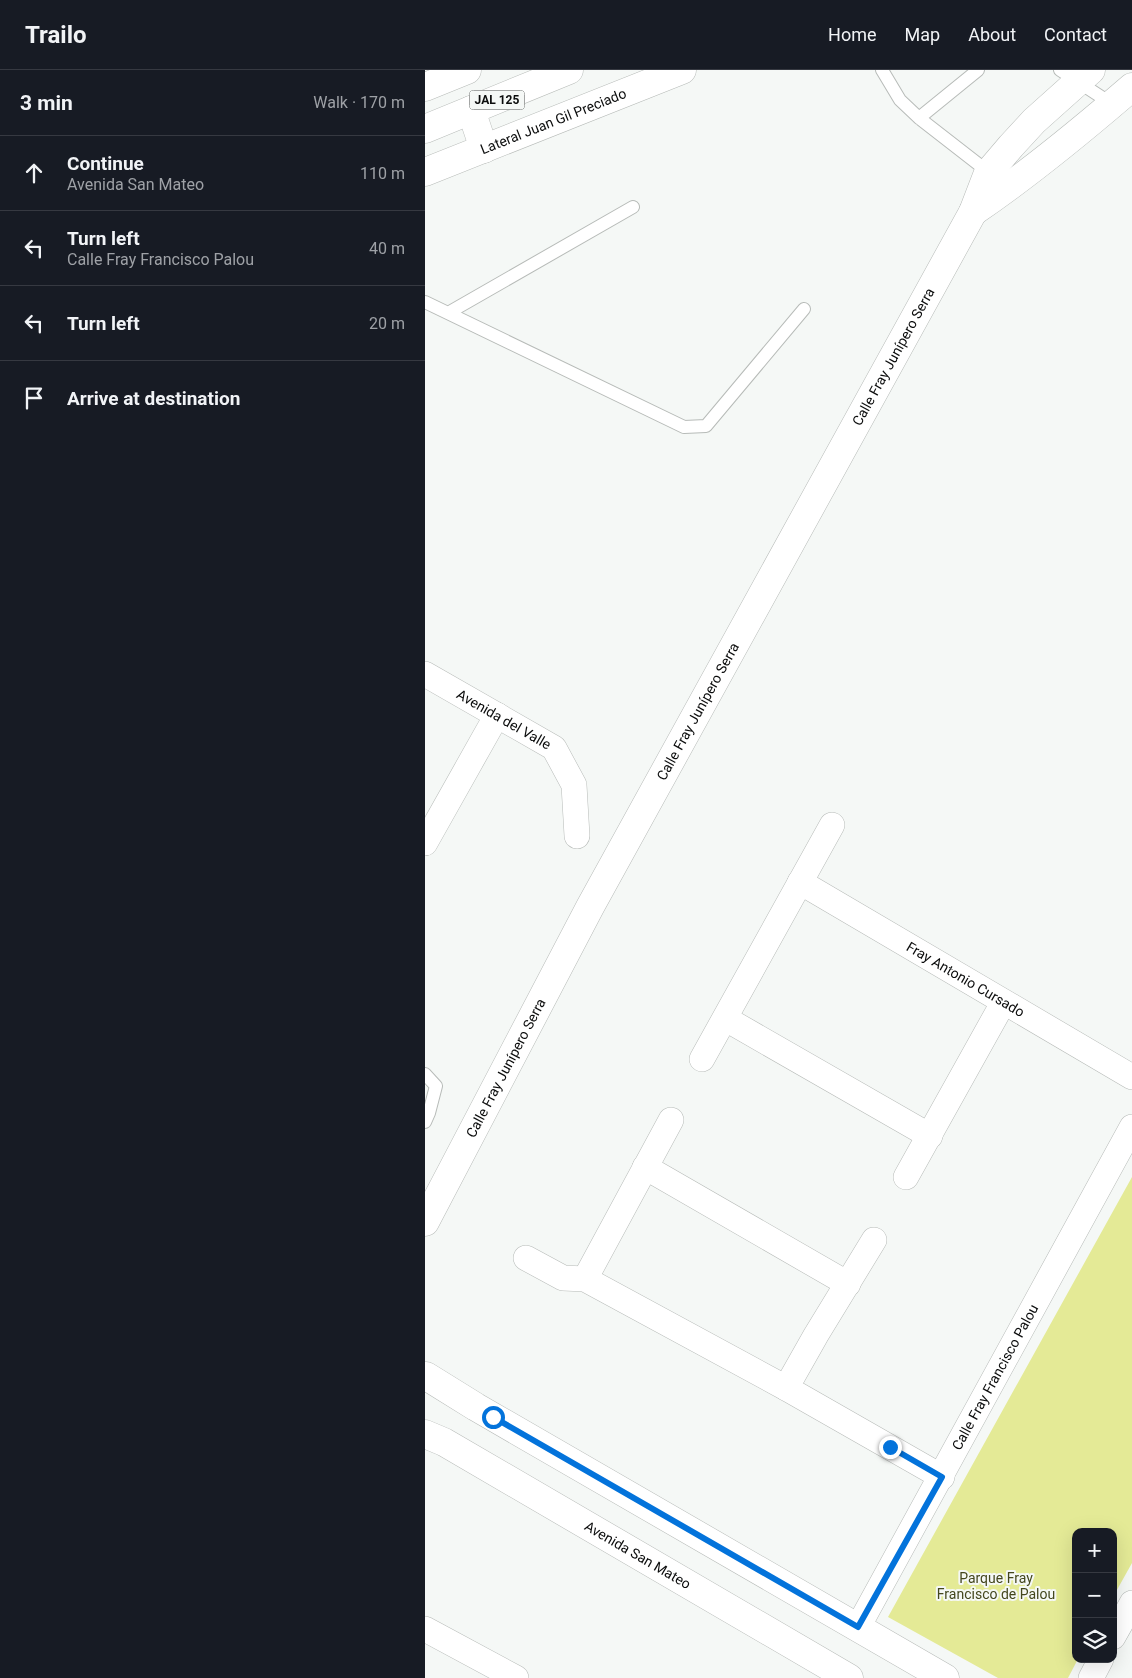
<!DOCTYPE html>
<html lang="en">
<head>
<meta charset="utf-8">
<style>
  body { margin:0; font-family:Roboto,sans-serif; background:#20242c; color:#f1f3f6 }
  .controls { position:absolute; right:15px; bottom:15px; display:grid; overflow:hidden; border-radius:10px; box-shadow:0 5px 20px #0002 }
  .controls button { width:45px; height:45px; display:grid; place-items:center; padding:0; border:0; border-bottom:1px solid #363941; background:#171b24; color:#f1f3f6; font:25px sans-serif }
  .stop { position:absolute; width:15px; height:15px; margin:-11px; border:4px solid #0373db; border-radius:50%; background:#fff }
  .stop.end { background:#0373db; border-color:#fff; box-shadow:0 1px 5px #0008 }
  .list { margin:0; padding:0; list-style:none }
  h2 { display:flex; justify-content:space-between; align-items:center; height:65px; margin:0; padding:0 20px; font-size:21px }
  h2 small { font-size:16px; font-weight:400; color:#9ea1a6 }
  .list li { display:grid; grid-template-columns:32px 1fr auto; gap:15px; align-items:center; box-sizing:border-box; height:75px; padding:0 20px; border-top:1px solid #363941 }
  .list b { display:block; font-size:19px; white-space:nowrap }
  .list p { margin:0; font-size:16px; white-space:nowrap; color:#9ea1a6 }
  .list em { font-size:16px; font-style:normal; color:#9ea1a6 }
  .icon { flex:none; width:28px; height:28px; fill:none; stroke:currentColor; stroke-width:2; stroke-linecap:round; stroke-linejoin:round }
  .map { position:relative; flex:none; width:707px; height:1608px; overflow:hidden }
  header { display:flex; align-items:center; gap:30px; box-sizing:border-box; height:70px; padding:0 25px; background:#171b24; border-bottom:1px solid #363941 }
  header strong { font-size:24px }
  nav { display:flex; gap:28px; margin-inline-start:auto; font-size:18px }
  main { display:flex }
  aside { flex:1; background:#171b24 }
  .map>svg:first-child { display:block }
  .green { fill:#e4ea96 }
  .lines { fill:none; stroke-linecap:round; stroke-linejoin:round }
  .service-casing { stroke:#b7bbb8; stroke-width:14 }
  .minor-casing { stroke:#b7bbb8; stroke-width:26 }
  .tertiary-casing { stroke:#b7bbb8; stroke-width:29 }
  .secondary-casing { stroke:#b7bbb8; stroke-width:29 }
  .primary-casing { stroke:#b7bbb8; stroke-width:29 }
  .service { stroke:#fff; stroke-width:12 }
  .minor { stroke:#fff; stroke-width:25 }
  .tertiary { stroke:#fff; stroke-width:28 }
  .secondary { stroke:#fff; stroke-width:28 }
  .primary { stroke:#fff; stroke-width:28 }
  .route { stroke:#0373db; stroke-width:6 }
  .labels { text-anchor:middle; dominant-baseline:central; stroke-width:4; stroke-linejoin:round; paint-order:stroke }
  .shield { fill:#f5f8f6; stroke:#515352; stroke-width:1 }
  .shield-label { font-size:12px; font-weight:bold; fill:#0b0c0c }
  .street-label { font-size:14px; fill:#0b0c0c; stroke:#f5f8f6 }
  .park-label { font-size:14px; fill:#44471e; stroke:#f5f8f6 }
</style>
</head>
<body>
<header>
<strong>Trailo</strong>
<nav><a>Home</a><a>Map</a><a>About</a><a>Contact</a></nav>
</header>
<main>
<aside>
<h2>3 min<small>Walk · 170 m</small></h2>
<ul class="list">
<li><svg class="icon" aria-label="ahead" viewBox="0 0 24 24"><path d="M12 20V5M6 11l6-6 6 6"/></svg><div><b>Continue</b><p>Avenida San Mateo</p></div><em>110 m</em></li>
<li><svg class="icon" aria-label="left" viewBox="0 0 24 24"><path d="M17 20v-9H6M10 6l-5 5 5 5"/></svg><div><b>Turn left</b><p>Calle Fray Francisco Palou</p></div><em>40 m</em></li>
<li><svg class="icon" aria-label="left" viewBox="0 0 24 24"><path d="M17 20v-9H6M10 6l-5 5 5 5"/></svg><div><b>Turn left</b></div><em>20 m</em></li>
<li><svg class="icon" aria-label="arrive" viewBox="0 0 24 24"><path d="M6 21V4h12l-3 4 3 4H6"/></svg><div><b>Arrive at destination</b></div></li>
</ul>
</aside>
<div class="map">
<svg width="707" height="1608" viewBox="0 0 707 1608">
  <rect width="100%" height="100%" fill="#f5f8f6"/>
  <path class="green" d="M707,1107V1493L688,1527V1462H651V1589H653L643,1608H573L463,1547Z"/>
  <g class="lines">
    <g class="service-casing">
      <path id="service" d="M457,0L475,30L494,48L566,104
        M635,0L687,34
        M494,48L553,0
        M0,232L259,357L281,356L379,239
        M23,243L208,137
        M0,1004L11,1016L4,1043L0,1052"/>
    </g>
    <g class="minor-casing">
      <g id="minor">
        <path id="s1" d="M0,604L129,678L149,715L152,766"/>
        <path d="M0,773L72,645"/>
        <path id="s2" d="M375,812L707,1007"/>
        <path d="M301,949L505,1066"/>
        <path d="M277,989L407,755"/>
        <path d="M220,1097L423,1214"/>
        <path d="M481,1107L578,933"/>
        <path d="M101,1188L138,1208L160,1209L361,1318L517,1407"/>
        <path d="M160,1209L246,1050"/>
        <path d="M361,1318L391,1265L449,1170"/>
        <path id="s3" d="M433,1557L707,1057"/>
        <path d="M0,1559L91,1608"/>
        <path d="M688,1567L707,1533"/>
        <path d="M666,1608L676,1589"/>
      </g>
    </g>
    <g class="tertiary-casing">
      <g id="tertiary">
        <path d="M548,142C604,104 656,61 707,17"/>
        <path id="s4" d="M0,1152L165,837L548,142L563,103L586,76L609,51L666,0"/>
        <path d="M1,1306L51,1337L520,1608"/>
        <path id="s5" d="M0,1364L19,1372L424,1608"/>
      </g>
    </g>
    <g class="secondary-casing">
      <g id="secondary">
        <path d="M46,40L59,79"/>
        <path id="s6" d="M0,102L257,0"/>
      </g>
    </g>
    <g class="primary-casing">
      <path id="primary" d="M0,17L42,0
        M0,59L144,0"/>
    </g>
    <use href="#service" class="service"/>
    <use href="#minor" class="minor"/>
    <use href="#tertiary" class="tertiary"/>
    <use href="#secondary" class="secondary"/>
    <use href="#primary" class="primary"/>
  </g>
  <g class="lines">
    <path class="route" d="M68,1347L433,1557L517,1407L465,1377"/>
  </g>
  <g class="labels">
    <rect class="shield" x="44.5" y="20.5" width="55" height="19" rx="4"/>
    <g class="shield-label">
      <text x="72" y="30">JAL 125</text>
    </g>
    <g class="street-label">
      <text stroke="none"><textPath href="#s6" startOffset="138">Lateral Juan Gil Preciado</textPath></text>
      <text stroke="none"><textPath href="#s4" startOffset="984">Calle Fray Junípero Serra</textPath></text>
      <text stroke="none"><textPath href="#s4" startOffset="579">Calle Fray Junípero Serra</textPath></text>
      <text stroke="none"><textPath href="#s1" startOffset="91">Avenida del Valle</textPath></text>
      <text stroke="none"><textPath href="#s2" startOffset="192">Fray Antonio Cursado</textPath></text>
      <text stroke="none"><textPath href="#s4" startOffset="174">Calle Fray Junípero Serra</textPath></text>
      <text stroke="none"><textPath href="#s3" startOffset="285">Calle Fray Francisco Palou</textPath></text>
      <text stroke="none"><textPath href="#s5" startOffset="245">Avenida San Mateo</textPath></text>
    </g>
    <g class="park-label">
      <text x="571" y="1508">Parque Fray<tspan x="571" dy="16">Francisco de Palou</tspan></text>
    </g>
  </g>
</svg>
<div class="controls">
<button>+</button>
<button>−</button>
<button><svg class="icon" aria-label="layers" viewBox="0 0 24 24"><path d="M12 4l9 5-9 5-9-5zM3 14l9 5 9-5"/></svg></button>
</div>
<div class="stop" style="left:68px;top:1347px"></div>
<div class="stop end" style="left:465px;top:1377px"></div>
</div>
</main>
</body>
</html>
